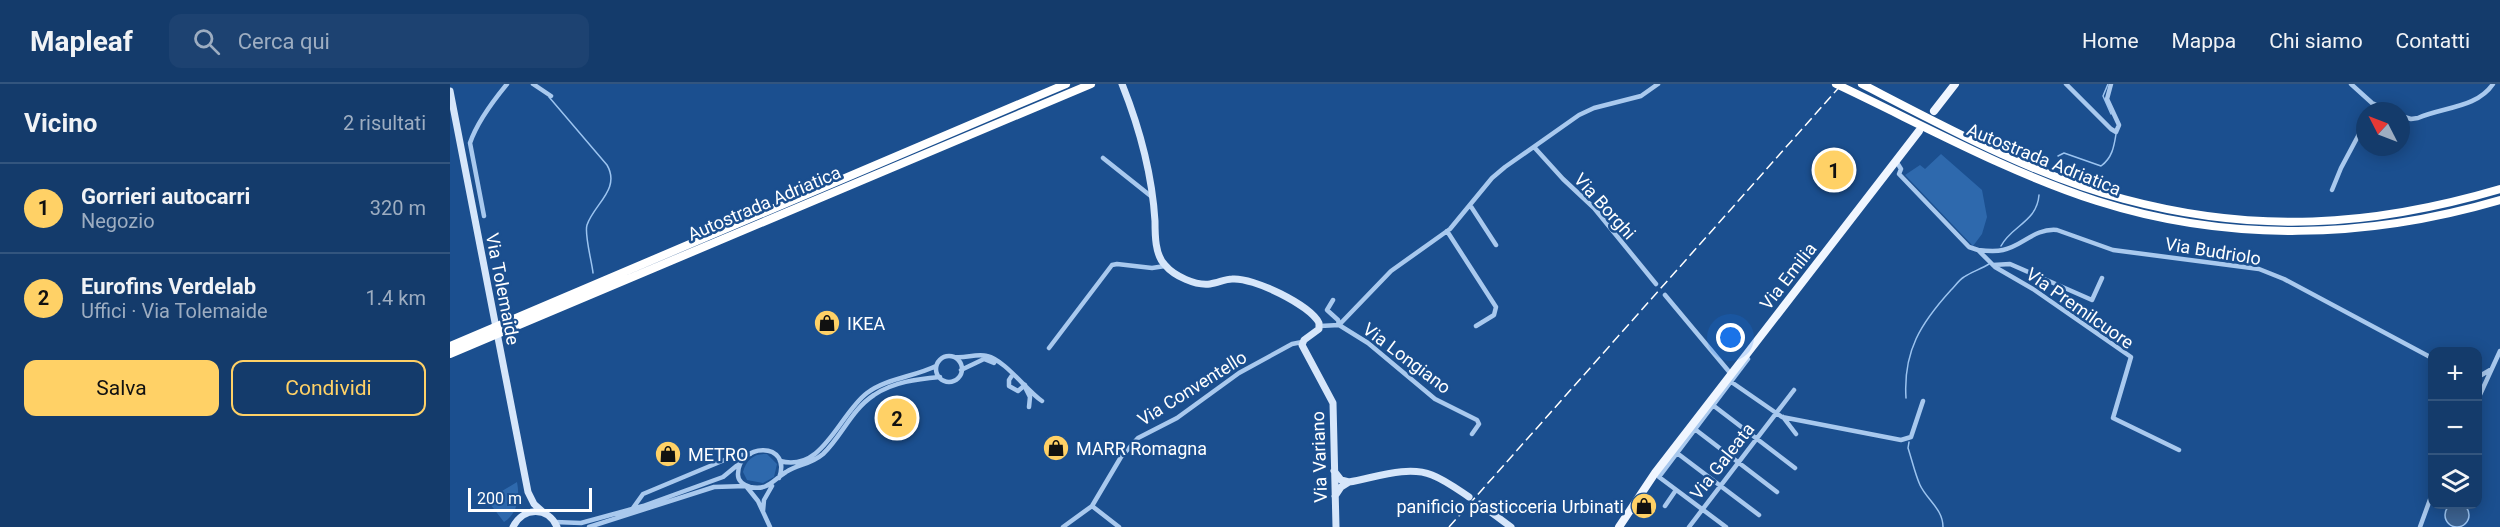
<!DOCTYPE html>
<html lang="it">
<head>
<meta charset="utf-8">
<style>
  body { margin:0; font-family:Roboto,sans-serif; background:#1d4271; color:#f1f3f6 }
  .controls { position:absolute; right:18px; bottom:18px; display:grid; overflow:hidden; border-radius:12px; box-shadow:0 3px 15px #0003 }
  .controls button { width:54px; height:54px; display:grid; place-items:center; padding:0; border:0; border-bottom:2px solid #33557e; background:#143b6b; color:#f1f3f6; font:30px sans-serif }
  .compass { position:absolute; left:1906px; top:18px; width:54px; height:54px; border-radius:50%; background:#143b6b; box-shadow:0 3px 15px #0003; rotate:312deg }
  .scale { position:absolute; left:18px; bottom:15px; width:124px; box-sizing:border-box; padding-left:6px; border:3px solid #fff; border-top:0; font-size:16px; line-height:21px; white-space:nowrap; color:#fff; -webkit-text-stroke:4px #1b4f8f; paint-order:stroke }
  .you { position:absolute; left:1281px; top:254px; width:21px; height:21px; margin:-15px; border:4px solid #fff; border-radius:50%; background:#1a73e8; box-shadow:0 0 0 9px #1a73e833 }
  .badge { display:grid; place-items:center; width:39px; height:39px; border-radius:50%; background:#ffd166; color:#111; font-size:20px; font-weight:700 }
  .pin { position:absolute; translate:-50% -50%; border:3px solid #fff; box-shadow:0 2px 6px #0006 }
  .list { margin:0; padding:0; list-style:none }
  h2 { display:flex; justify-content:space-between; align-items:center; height:78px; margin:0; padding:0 24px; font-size:26px }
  h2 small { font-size:20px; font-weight:400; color:#9dadc1 }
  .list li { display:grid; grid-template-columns:39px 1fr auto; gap:18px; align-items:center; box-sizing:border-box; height:90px; padding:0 24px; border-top:2px solid #33557e }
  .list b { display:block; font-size:22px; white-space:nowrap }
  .list p { margin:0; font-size:20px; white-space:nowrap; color:#9dadc1 }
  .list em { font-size:20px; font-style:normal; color:#9dadc1 }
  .actions { display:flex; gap:12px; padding:18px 24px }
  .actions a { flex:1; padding:14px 0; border:2px solid #ffd166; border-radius:12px; text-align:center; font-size:21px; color:#ffd166 }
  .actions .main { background:#ffd166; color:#111 }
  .icon { flex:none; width:33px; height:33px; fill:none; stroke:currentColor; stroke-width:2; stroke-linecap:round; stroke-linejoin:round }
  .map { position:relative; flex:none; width:2050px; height:443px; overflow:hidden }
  header { display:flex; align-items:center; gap:36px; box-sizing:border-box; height:84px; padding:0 30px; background:#143b6b; border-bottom:2px solid #33557e }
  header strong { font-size:28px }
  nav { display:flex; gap:33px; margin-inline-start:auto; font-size:21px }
  .search { width:420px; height:54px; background:#1d4271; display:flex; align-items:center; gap:15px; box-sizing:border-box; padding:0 21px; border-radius:12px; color:#9dadc1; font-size:22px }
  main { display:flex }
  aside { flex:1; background:#143b6b }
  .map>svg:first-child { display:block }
  .green { fill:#2e69ad }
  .water { fill:#3c6290; stroke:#9cc4f0; stroke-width:1.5 }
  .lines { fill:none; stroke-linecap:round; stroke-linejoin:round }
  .stream { stroke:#9cc4f0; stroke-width:1.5 }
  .street { stroke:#a9c9ee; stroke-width:4.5 }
  .secondary { stroke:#d6e6fa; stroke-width:7 }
  .primary { stroke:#f0f6ff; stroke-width:8 }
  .highway { stroke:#fff; stroke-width:8 }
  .rail { stroke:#fff; stroke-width:1.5; stroke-dasharray:10 4.5; stroke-linecap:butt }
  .labels { text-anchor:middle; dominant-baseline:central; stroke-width:5; stroke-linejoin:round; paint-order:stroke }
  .street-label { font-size:18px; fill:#fff; stroke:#1b4f8f }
  .poi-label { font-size:18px; fill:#fff; stroke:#1b4f8f; text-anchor:start }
</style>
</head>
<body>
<header>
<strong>Mapleaf</strong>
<div class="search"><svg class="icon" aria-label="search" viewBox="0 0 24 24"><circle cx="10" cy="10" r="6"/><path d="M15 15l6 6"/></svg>Cerca qui</div>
<nav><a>Home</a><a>Mappa</a><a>Chi siamo</a><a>Contatti</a></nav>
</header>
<main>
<aside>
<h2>Vicino<small>2 risultati</small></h2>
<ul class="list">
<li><span class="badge">1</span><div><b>Gorrieri autocarri</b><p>Negozio</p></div><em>320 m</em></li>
<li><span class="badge">2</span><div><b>Eurofins Verdelab</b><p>Uffici · Via Tolemaide</p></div><em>1.4 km</em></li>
</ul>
<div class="actions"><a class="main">Salva</a><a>Condividi</a></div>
</aside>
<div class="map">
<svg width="2050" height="443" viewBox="0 0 2050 443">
  <rect width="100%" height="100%" fill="#1b4f8f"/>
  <path class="green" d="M1491,70L1532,106L1537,133L1532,150L1523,162L1455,91L1470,81L1475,85Z
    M317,370L327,380L324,393L313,399L297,396L293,388C296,376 304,369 317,370Z
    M67,398C70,413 68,429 54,438L37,416Z"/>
  <path class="water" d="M1995 431a12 12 0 1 1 24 0a12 12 0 1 1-24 0Z"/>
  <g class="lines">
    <path class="stream" d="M1658,0L1653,12L1661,30
      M99,13L157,81C171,105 144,120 137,141C134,150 142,178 143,189
      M1608,72L1614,69L1651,82C1662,74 1664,63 1666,50
      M1551,162C1561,142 1587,138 1589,111
      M1456,314C1453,267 1471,239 1501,206C1505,202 1509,196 1514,193C1521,188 1531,185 1539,180
      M1459,358L1458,364C1462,376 1465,390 1470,401C1477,416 1493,425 1493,443"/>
    <path class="street" d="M83,0L101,12
      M1616,0L1661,45L1666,48L1669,41L1657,15L1661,0
      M1901,0L1922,19L1939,27
      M1951,32L1961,35L1968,34C1993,23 2027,24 2043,0
      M1084,63L1113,95L1144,124L1206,200
      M653,74L702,113
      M1446,77L1451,85L1449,90L1519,163L1528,166L1545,183L1583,205L1681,273L1663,334L1729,366
      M1882,106L1891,84L1915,39
      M1020,121L1046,161
      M34,132L20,59C27,38 43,17 57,0
      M997,147L1046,223L1044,231L1026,242
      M1528,166C1536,167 1545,168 1553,166C1573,162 1584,144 1607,146L1663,166L1809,185L1834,195L1982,274
      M1543,181L1560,180L1642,216L1652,194
      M1215,211L1281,290
      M883,216L877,226L888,236L889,241L918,259L985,315L1027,336L1029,340L1022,350
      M870,242L889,241L941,187L1000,145L1042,94L1055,83L1129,31L1144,24L1191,12L1208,0
      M599,264L662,181L667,180L702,184L715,182
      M486 285a13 13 0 1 1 26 0a13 13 0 1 1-26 0Z
      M504,273C515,275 526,269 537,272C555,276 577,307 592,317
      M511,286L534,275L544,279
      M563,290L559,296V302L568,307L575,301
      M2028,293L2040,286
      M1277,295L1332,333L1451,356L1461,353L1473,317
      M576,305L580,313L579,323
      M2028,315L2050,267
      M1264,322L1345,384
      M1333,333L1346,350
      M1246,346L1327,408
      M1227,369L1309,431
      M330,377C373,389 389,330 417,309C437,294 464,293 486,282
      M1209,393L1298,275
      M1209,393L1276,443
      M329,394C343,357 287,358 288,391C288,397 294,401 300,403C318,407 323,396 336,388C348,380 360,381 373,370C392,352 401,326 424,311C443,298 467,295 490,293
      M642,422L669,443
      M1215,422L1226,406
      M183,424L193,410L284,372L300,370
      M313,427L314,416L322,402
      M105,438L131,439L193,422L273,393L290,379
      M139,443L264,403L296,402L308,417L320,443
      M613,443L642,422L671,373L688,354L727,334L789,289L842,260L852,258
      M1239,443L1344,306
      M1970,443L1982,410"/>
    <path class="secondary" d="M672,0C690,45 702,89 705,137C705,151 705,171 715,181C724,192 746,202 760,200C768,199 775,195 782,195C803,193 860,221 869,239V245L854,256L852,261L883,319L886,443
      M0,7L78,408L84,420L94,429
      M884,387L891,396L899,398L891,403L885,412
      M899,398C924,394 957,381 982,391C995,396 1007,405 1019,413
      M1030,420L1061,443
      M63,443C73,423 98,422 107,443"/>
    <path class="primary" d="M1484,27L1505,0
      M1169,443L1205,389L1469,47"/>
    <path class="highway" d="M1386,0C1471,40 1557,88 1647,117C1779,159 1917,155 2050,116
      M1412,0C1493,42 1585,92 1674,115C1805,150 1921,143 2050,105
      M0,262L616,0
      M0,270L641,0"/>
    <path class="rail" d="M999,443L1392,0"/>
  </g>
  <defs>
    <g id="shop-disc" transform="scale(1.35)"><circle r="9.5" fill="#ffd166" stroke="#1b4f8f"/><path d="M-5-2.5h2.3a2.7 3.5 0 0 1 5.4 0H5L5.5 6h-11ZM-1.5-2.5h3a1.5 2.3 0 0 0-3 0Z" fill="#111"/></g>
  </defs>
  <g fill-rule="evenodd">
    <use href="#shop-disc" x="377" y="239"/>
    <use href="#shop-disc" x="606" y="364"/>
    <use href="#shop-disc" x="218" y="370"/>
    <use href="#shop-disc" x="1194" y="422"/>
  </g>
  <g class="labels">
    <g class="street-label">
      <text transform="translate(1594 75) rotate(22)">Autostrada Adriatica</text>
      <text transform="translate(314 119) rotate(-23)">Autostrada Adriatica</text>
      <text transform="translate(1155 122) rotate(48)">Via Borghi</text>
      <text transform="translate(1763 167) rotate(9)">Via Budriolo</text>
      <text transform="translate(1338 192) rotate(-52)">Via Emilia</text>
      <text transform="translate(53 205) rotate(79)">Via Tolemaide</text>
      <text transform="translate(1630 224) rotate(35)">Via Premilcuore</text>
      <text transform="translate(957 274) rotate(37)">Via Longiano</text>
      <text transform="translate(742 304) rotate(-32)">Via Conventello</text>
      <text transform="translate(869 373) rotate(-92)">Via Variano</text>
      <text transform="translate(1272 377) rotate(-52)">Via Galeata</text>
    </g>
    <g class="poi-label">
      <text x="397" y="239">IKEA</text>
      <text x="626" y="364">MARR Romagna</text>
      <text x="238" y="370">METRO</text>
      <text x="1174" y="422" text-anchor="end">panificio pasticceria Urbinati</text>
    </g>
  </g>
</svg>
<div class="controls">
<button>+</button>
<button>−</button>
<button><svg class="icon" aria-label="layers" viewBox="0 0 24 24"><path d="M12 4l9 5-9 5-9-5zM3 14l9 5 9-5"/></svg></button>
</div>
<svg class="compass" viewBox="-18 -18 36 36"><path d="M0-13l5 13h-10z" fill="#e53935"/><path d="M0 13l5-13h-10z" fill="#9dadc1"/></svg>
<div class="scale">200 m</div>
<div class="you"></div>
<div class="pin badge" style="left:1384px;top:86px">1</div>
<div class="pin badge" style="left:447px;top:334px">2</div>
</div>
</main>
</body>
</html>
